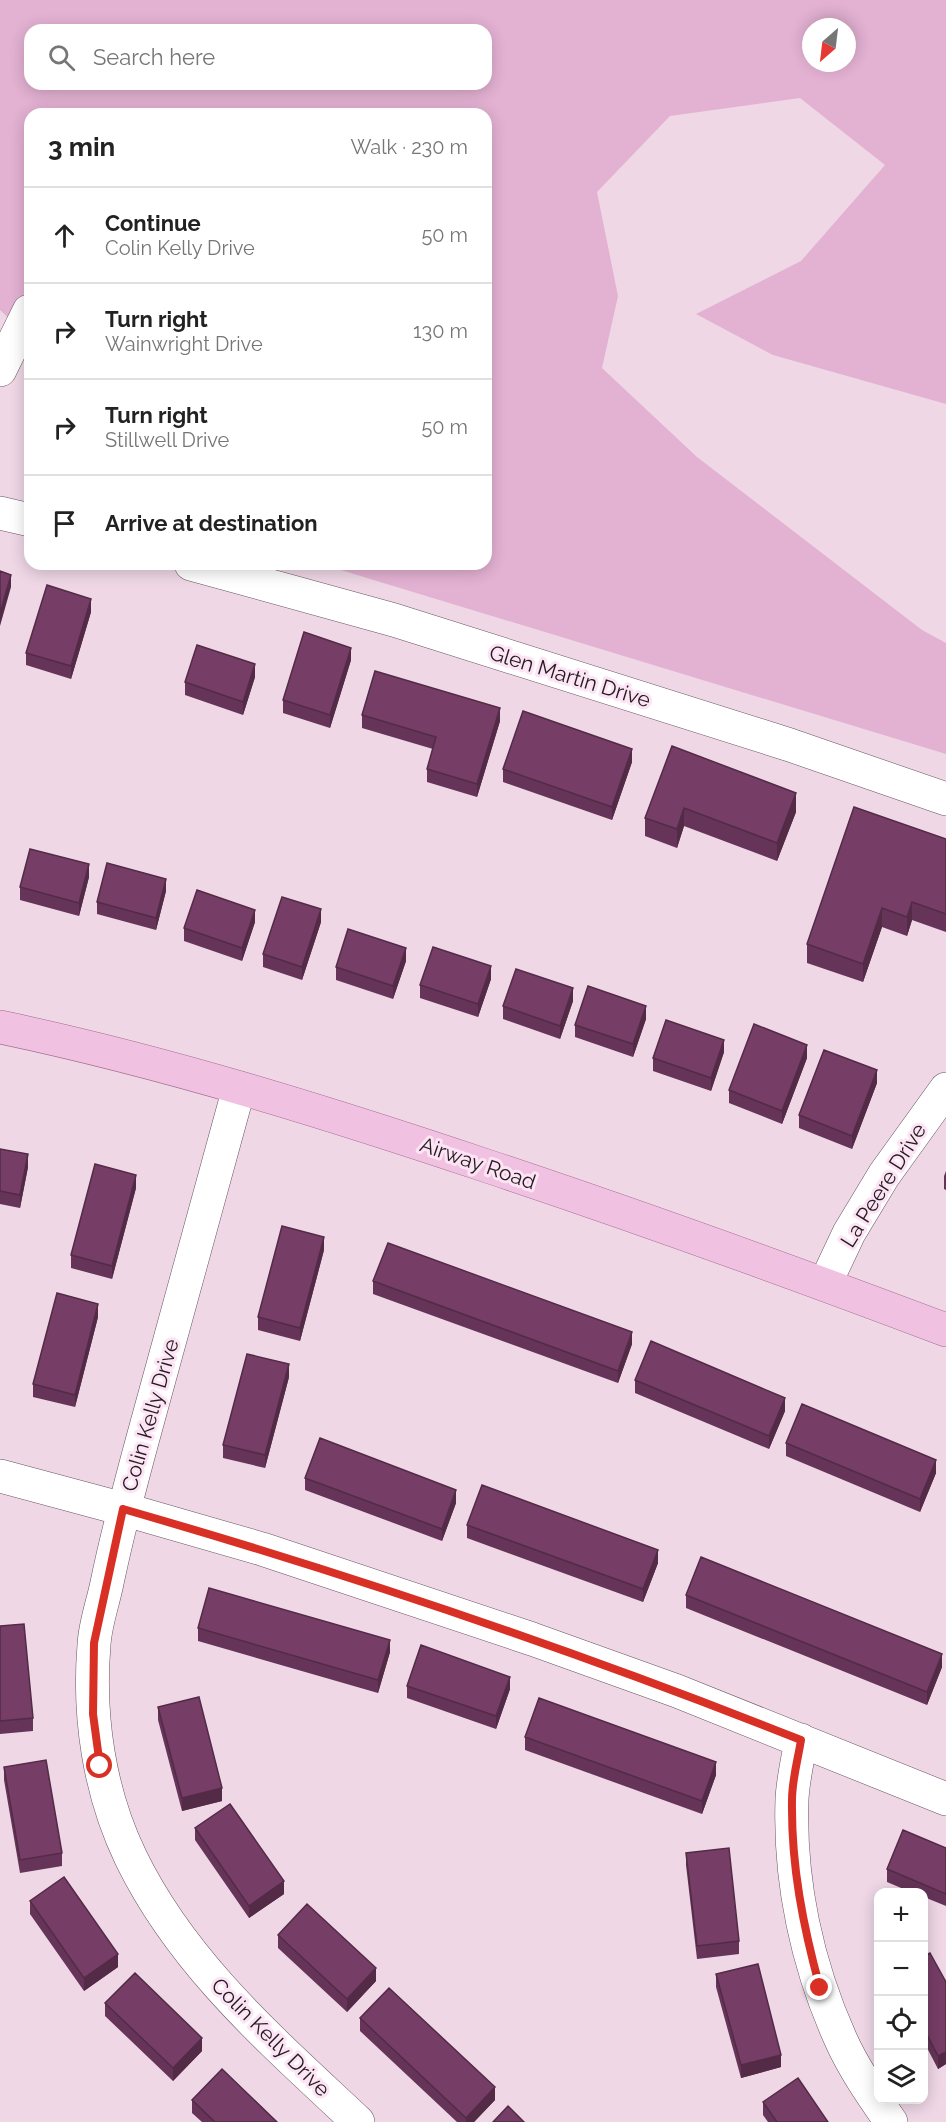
<!DOCTYPE html>
<html lang="en">
<head>
<meta charset="utf-8">
<style>
  body { margin:0; font-family:Raleway,sans-serif; background:#f2f2f2; color:#222 }
  .controls { position:absolute; right:18px; bottom:18px; display:grid; overflow:hidden; border-radius:12px; box-shadow:0 3px 15px #0003 }
  .controls button { width:54px; height:54px; display:grid; place-items:center; padding:0; border:0; border-bottom:2px solid #e0e0e0; background:#fff; color:#222; font:30px sans-serif }
  .compass { position:absolute; left:802px; top:18px; width:54px; height:54px; border-radius:50%; background:#fff; box-shadow:0 3px 15px #0003; rotate:208deg }
  .stop { position:absolute; width:18px; height:18px; margin:-14px; border:4px solid #d93025; border-radius:50%; background:#fff }
  .stop.end { background:#d93025; border-color:#fff; box-shadow:0 2px 6px #0008 }
  .list { margin:0; padding:0; list-style:none }
  h2 { display:flex; justify-content:space-between; align-items:center; height:78px; margin:0; padding:0 24px; font-size:26px }
  h2 small { font-size:20px; font-weight:400; color:#767676 }
  .list li { display:grid; grid-template-columns:39px 1fr auto; gap:18px; align-items:center; box-sizing:border-box; height:96px; padding:0 24px; border-top:2px solid #e0e0e0 }
  .list b { display:block; font-size:22px; white-space:nowrap }
  .list p { margin:0; font-size:20px; white-space:nowrap; color:#767676 }
  .list em { font-size:20px; font-style:normal; color:#767676 }
  .icon { flex:none; width:33px; height:33px; fill:none; stroke:currentColor; stroke-width:2; stroke-linecap:round; stroke-linejoin:round }
  .map { position:relative; flex:none; width:946px; height:2122px; overflow:hidden }
  .search { position:absolute; background:#fff; box-shadow:0 3px 15px #0003; left:24px; top:24px; width:468px; height:66px; display:flex; align-items:center; gap:15px; box-sizing:border-box; padding:0 21px; border-radius:18px; color:#767676; font-size:22px }
  .panel { position:absolute; background:#fff; box-shadow:0 3px 15px #0003; left:24px; top:108px; width:468px; height:462px; border-radius:18px }
  .map>svg:first-child { display:block }
  .green { fill:#e3b1d2; fill-rule:evenodd }
  .lines { fill:none; stroke-linecap:round; stroke-linejoin:round }
  .minor-casing { stroke:#685461; stroke-width:34 }
  .major-casing { stroke:#a36c91; stroke-width:34 }
  .minor { stroke:#fff; stroke-width:33 }
  .major { stroke:#f1c1e2; stroke-width:33 }
  .wall { fill:#653458 }
  .shaded-wall { fill:#532b47 }
  .building { fill:#763d66; stroke:#532b47; stroke-width:1.5 }
  .route { stroke:#d93025; stroke-width:8 }
  .labels { text-anchor:middle; dominant-baseline:central; stroke-width:6; stroke-linejoin:round; paint-order:stroke }
  .street-label { font-size:21px; fill:#231b20; stroke:#fce4f4 }
</style>
</head>
<body>
<div class="map">
<svg width="946" height="2122" viewBox="0 0 946 2122">
  <rect width="100%" height="100%" fill="#efd7e6"/>
  <path class="green" d="M0,0H946V404L773,355L696,314L801,261L885,165L800,98L670,116L597,192L618,296L602,368L697,457L922,630L946,643V754L321,564H486V114H30V339L0,310ZM811,27H847V63H811ZM30,30H486V84H30Z"/>
  <g class="lines">
    <g class="minor-casing">
      <path id="minor" d="M0,370L29,311
        M0,513L30,520
        M191,564L394,620L790,745L946,799
        M239,1088C209,1201 178,1314 146,1427C132,1478 118,1530 107,1583C103,1603 95,1624 94,1645C88,1716 99,1792 131,1858C183,1965 273,2042 358,2122
        M825,1284L849,1233L884,1175L946,1089
        M0,1476L123,1509L262,1549L532,1639L677,1691L946,1799
        M801,1740C798,1759 793,1779 792,1799C789,1881 807,1965 841,2040C854,2069 873,2096 891,2122"/>
    </g>
    <g class="major-casing">
      <path id="major" d="M0,1027C166,1062 329,1113 490,1167C643,1218 795,1273 946,1330"/>
    </g>
    <use href="#minor" class="minor"/>
    <use href="#major" class="major"/>
  </g>
  <path class="wall" d="M91,612L71,679L26,665V653Z
    M351,660L330,728L283,713V700Z
    M255,677L243,715L185,695V682Z
    M362,715L500,721L477,797L427,782V769L433,749L362,728Z
    M672,746L796,812L777,861L684,826L677,848L645,836V818Z
    M632,762L612,820L503,782V769Z
    M946,839V932L912,920L907,936L882,927L863,982L807,963V944Z
    M89,877L79,916L20,900V887Z
    M166,891L156,930L97,914V902Z
    M255,922L242,961L184,941V928Z
    M321,922L302,980L263,967V954Z
    M406,961L393,999L336,980V967Z
    M491,979L478,1017L420,998V985Z
    M573,1001L560,1039L503,1019V1006Z
    M646,1019L633,1057L575,1037V1025Z
    M724,1052L711,1091L653,1071V1058Z
    M807,1058L782,1124L729,1103V1090Z
    M877,1083L852,1149L799,1128V1115Z
    M0,1149L28,1167L20,1208L0,1204Z
    M946,1171V1190L944,1189V1176Z
    M136,1188L112,1279L71,1268V1255Z
    M324,1250L300,1341L258,1330V1317Z
    M373,1281L632,1344L618,1383L373,1294Z
    M98,1317L75,1407L33,1397V1384Z
    M289,1377L265,1468L223,1458V1445Z
    M635,1380L785,1411L769,1449L635,1393Z
    M786,1443L936,1473L920,1512L786,1456Z
    M305,1478L456,1503L442,1541L305,1490Z
    M467,1525L658,1563L643,1602L467,1538Z
    M686,1595L942,1667L927,1705L686,1608Z
    M0,1626L33,1718V1731L0,1734Z
    M198,1628L390,1652L378,1693L198,1641Z
    M407,1686L510,1689L496,1729L407,1698Z
    M158,1707L222,1801L182,1811L158,1720Z
    M525,1737L716,1775L702,1814L525,1750Z
    M4,1767L62,1853V1866L20,1873L4,1780Z
    M195,1828L284,1894L249,1918L195,1840Z
    M946,1848V1906L924,1897V1893H913L887,1882V1869Z
    M686,1853L739,1941V1954L697,1959L686,1865Z
    M30,1901L118,1967L84,1991L30,1914Z
    M278,1935L376,1981L347,2012L278,1948Z
    M924,1956L946,1982V2064L938,2069L924,2042Z
    M716,1974L781,2067L741,2078L716,1987Z
    M105,2003L202,2051L173,2081L105,2016Z
    M360,2018L495,2100L474,2122H457L360,2031Z
    M192,2100L277,2122H202L192,2113Z
    M763,2102L828,2122H768L763,2115Z"/>
  <path class="shaded-wall" d="M11,575V587L0,626V613Z
    M91,599V612L71,679V666Z
    M351,648V660L330,728V715Z
    M255,664V677L243,715V702Z
    M500,708V721L477,797V784Z
    M632,749V762L612,820V807Z
    M796,793V812L777,861V843Z
    M684,808V826L677,848V829Z
    M89,864V877L79,916V903Z
    M166,879V891L156,930V918Z
    M912,902V920L907,936V917Z
    M882,908V927L863,982V964Z
    M321,909V922L302,980V967Z
    M255,910V922L242,961V948Z
    M406,948V961L393,999V986Z
    M491,966V979L478,1017V1004Z
    M573,988V1001L560,1039V1026Z
    M646,1006V1019L633,1057V1044Z
    M724,1040V1052L711,1091V1078Z
    M807,1045V1058L782,1124V1111Z
    M877,1070V1083L852,1149V1136Z
    M28,1154V1167L20,1208V1195Z
    M136,1175V1188L112,1279V1266Z
    M324,1237V1250L300,1341V1328Z
    M98,1304V1317L75,1407V1395Z
    M632,1332V1344L618,1383V1371Z
    M289,1364V1377L265,1468V1455Z
    M785,1398V1411L769,1449V1436Z
    M936,1460V1473L920,1512V1499Z
    M456,1490V1503L442,1541V1529Z
    M658,1550V1563L643,1602V1589Z
    M390,1640V1652L378,1693V1680Z
    M942,1654V1667L927,1705V1692Z
    M510,1677V1689L496,1729V1716Z
    M716,1762V1775L702,1814V1801Z
    M222,1788V1801L182,1811V1798Z
    M284,1881V1894L249,1918V1906Z
    M118,1954V1967L84,1991V1978Z
    M376,1968V1981L347,2012V1999Z
    M202,2038V2051L173,2081V2068Z
    M946,2052V2064L938,2069V2056Z
    M781,2055V2067L741,2078V2065Z
    M495,2087V2100L474,2122H466V2118Z"/>
  <path class="building" d="M0,571L11,575L0,613Z
    M47,585L91,599L71,666L26,653Z
    M304,632L351,648L330,715L283,700Z
    M197,645L255,664L243,702L185,682Z
    M375,671L500,708L477,784L427,769L436,737L362,715Z
    M523,711L632,749L612,807L503,769Z
    M672,746L796,793L777,843L684,808L677,829L645,818Z
    M854,807L946,839V914L912,902L907,917L882,908L863,964L807,944Z
    M30,849L89,864L79,903L20,887Z
    M107,863L166,879L156,918L97,902Z
    M197,890L255,910L242,948L184,928Z
    M282,897L321,909L302,967L263,954Z
    M348,929L406,948L393,986L336,967Z
    M433,947L491,966L478,1004L420,985Z
    M516,969L573,988L560,1026L503,1006Z
    M588,986L646,1006L633,1044L575,1025Z
    M666,1020L724,1040L711,1078L653,1058Z
    M754,1024L807,1045L782,1111L729,1090Z
    M824,1050L877,1070L852,1136L799,1115Z
    M0,1149L28,1154L20,1195L0,1191Z
    M95,1164L136,1175L112,1266L71,1255Z
    M282,1226L324,1237L300,1328L258,1317Z
    M388,1243L632,1332L618,1371L373,1281Z
    M57,1293L98,1304L75,1395L33,1384Z
    M651,1341L785,1398L769,1436L635,1380Z
    M247,1354L289,1364L265,1455L223,1445Z
    M802,1404L936,1460L920,1499L786,1443Z
    M320,1438L456,1490L442,1529L305,1478Z
    M482,1485L658,1550L643,1589L467,1525Z
    M701,1557L942,1654L927,1692L686,1595Z
    M209,1588L390,1640L378,1680L198,1628Z
    M24,1624L33,1718L0,1721V1626Z
    M421,1645L510,1677L496,1716L407,1686Z
    M199,1697L222,1788L182,1798L158,1707Z
    M539,1698L716,1762L702,1801L525,1737Z
    M46,1760L62,1853L20,1860L4,1767Z
    M230,1804L284,1881L249,1906L195,1828Z
    M903,1830L946,1848V1894L887,1869Z
    M729,1848L739,1941L697,1946L686,1853Z
    M64,1877L118,1954L84,1978L30,1901Z
    M307,1904L376,1968L347,1999L278,1935Z
    M930,1953L946,1982V2052L938,2056L924,2029V1956Z
    M758,1964L781,2055L741,2065L716,1974Z
    M135,1973L202,2038L173,2068L105,2003Z
    M389,1988L495,2087L466,2118L360,2018Z
    M222,2069L277,2122H215L192,2100Z
    M798,2078L828,2122H777L763,2102Z
    M508,2106L524,2122H493Z"/>
  <g class="lines">
    <path class="route" d="M100,1766L93,1714L94,1643L123,1509C353,1575 579,1652 801,1740C798,1759 792,1780 792,1800C791,1865 803,1926 820,1988"/>
  </g>
  <g class="labels">
    <g class="street-label">
      <text transform="translate(570 676) rotate(17)">Glen Martin Drive</text>
      <text transform="translate(478 1163) rotate(19)">Airway Road</text>
      <text transform="translate(883 1185) rotate(-58)">La Peere Drive</text>
      <text transform="translate(150 1415) rotate(-74)">Colin Kelly Drive</text>
      <text transform="translate(271 2037) rotate(45)">Colin Kelly Drive</text>
    </g>
  </g>
</svg>
<div class="controls">
<button>+</button>
<button>−</button>
<button><svg class="icon" aria-label="locate" viewBox="0 0 24 24"><circle cx="12" cy="12" r="6"/><path d="M12 2v4M12 18v4M2 12h4M18 12h4"/></svg></button>
<button><svg class="icon" aria-label="layers" viewBox="0 0 24 24"><path d="M12 4l9 5-9 5-9-5zM3 14l9 5 9-5"/></svg></button>
</div>
<svg class="compass" viewBox="-18 -18 36 36"><path d="M0-13l5 13h-10z" fill="#e53935"/><path d="M0 13l5-13h-10z" fill="#767676"/></svg>
<div class="stop" style="left:100px;top:1766px"></div>
<div class="stop end" style="left:820px;top:1988px"></div>
<div class="search"><svg class="icon" aria-label="search" viewBox="0 0 24 24"><circle cx="10" cy="10" r="6"/><path d="M15 15l6 6"/></svg>Search here</div>
<section class="panel">
<h2>3 min<small>Walk · 230 m</small></h2>
<ul class="list">
<li><svg class="icon" aria-label="ahead" viewBox="0 0 24 24"><path d="M12 20V5M6 11l6-6 6 6"/></svg><div><b>Continue</b><p>Colin Kelly Drive</p></div><em>50 m</em></li>
<li><svg class="icon" aria-label="right" viewBox="0 0 24 24"><path d="M7 20v-9h11M14 6l5 5-5 5"/></svg><div><b>Turn right</b><p>Wainwright Drive</p></div><em>130 m</em></li>
<li><svg class="icon" aria-label="right" viewBox="0 0 24 24"><path d="M7 20v-9h11M14 6l5 5-5 5"/></svg><div><b>Turn right</b><p>Stillwell Drive</p></div><em>50 m</em></li>
<li><svg class="icon" aria-label="arrive" viewBox="0 0 24 24"><path d="M6 21V4h12l-3 4 3 4H6"/></svg><div><b>Arrive at destination</b></div></li>
</ul>
</section>
</div>
</body>
</html>
